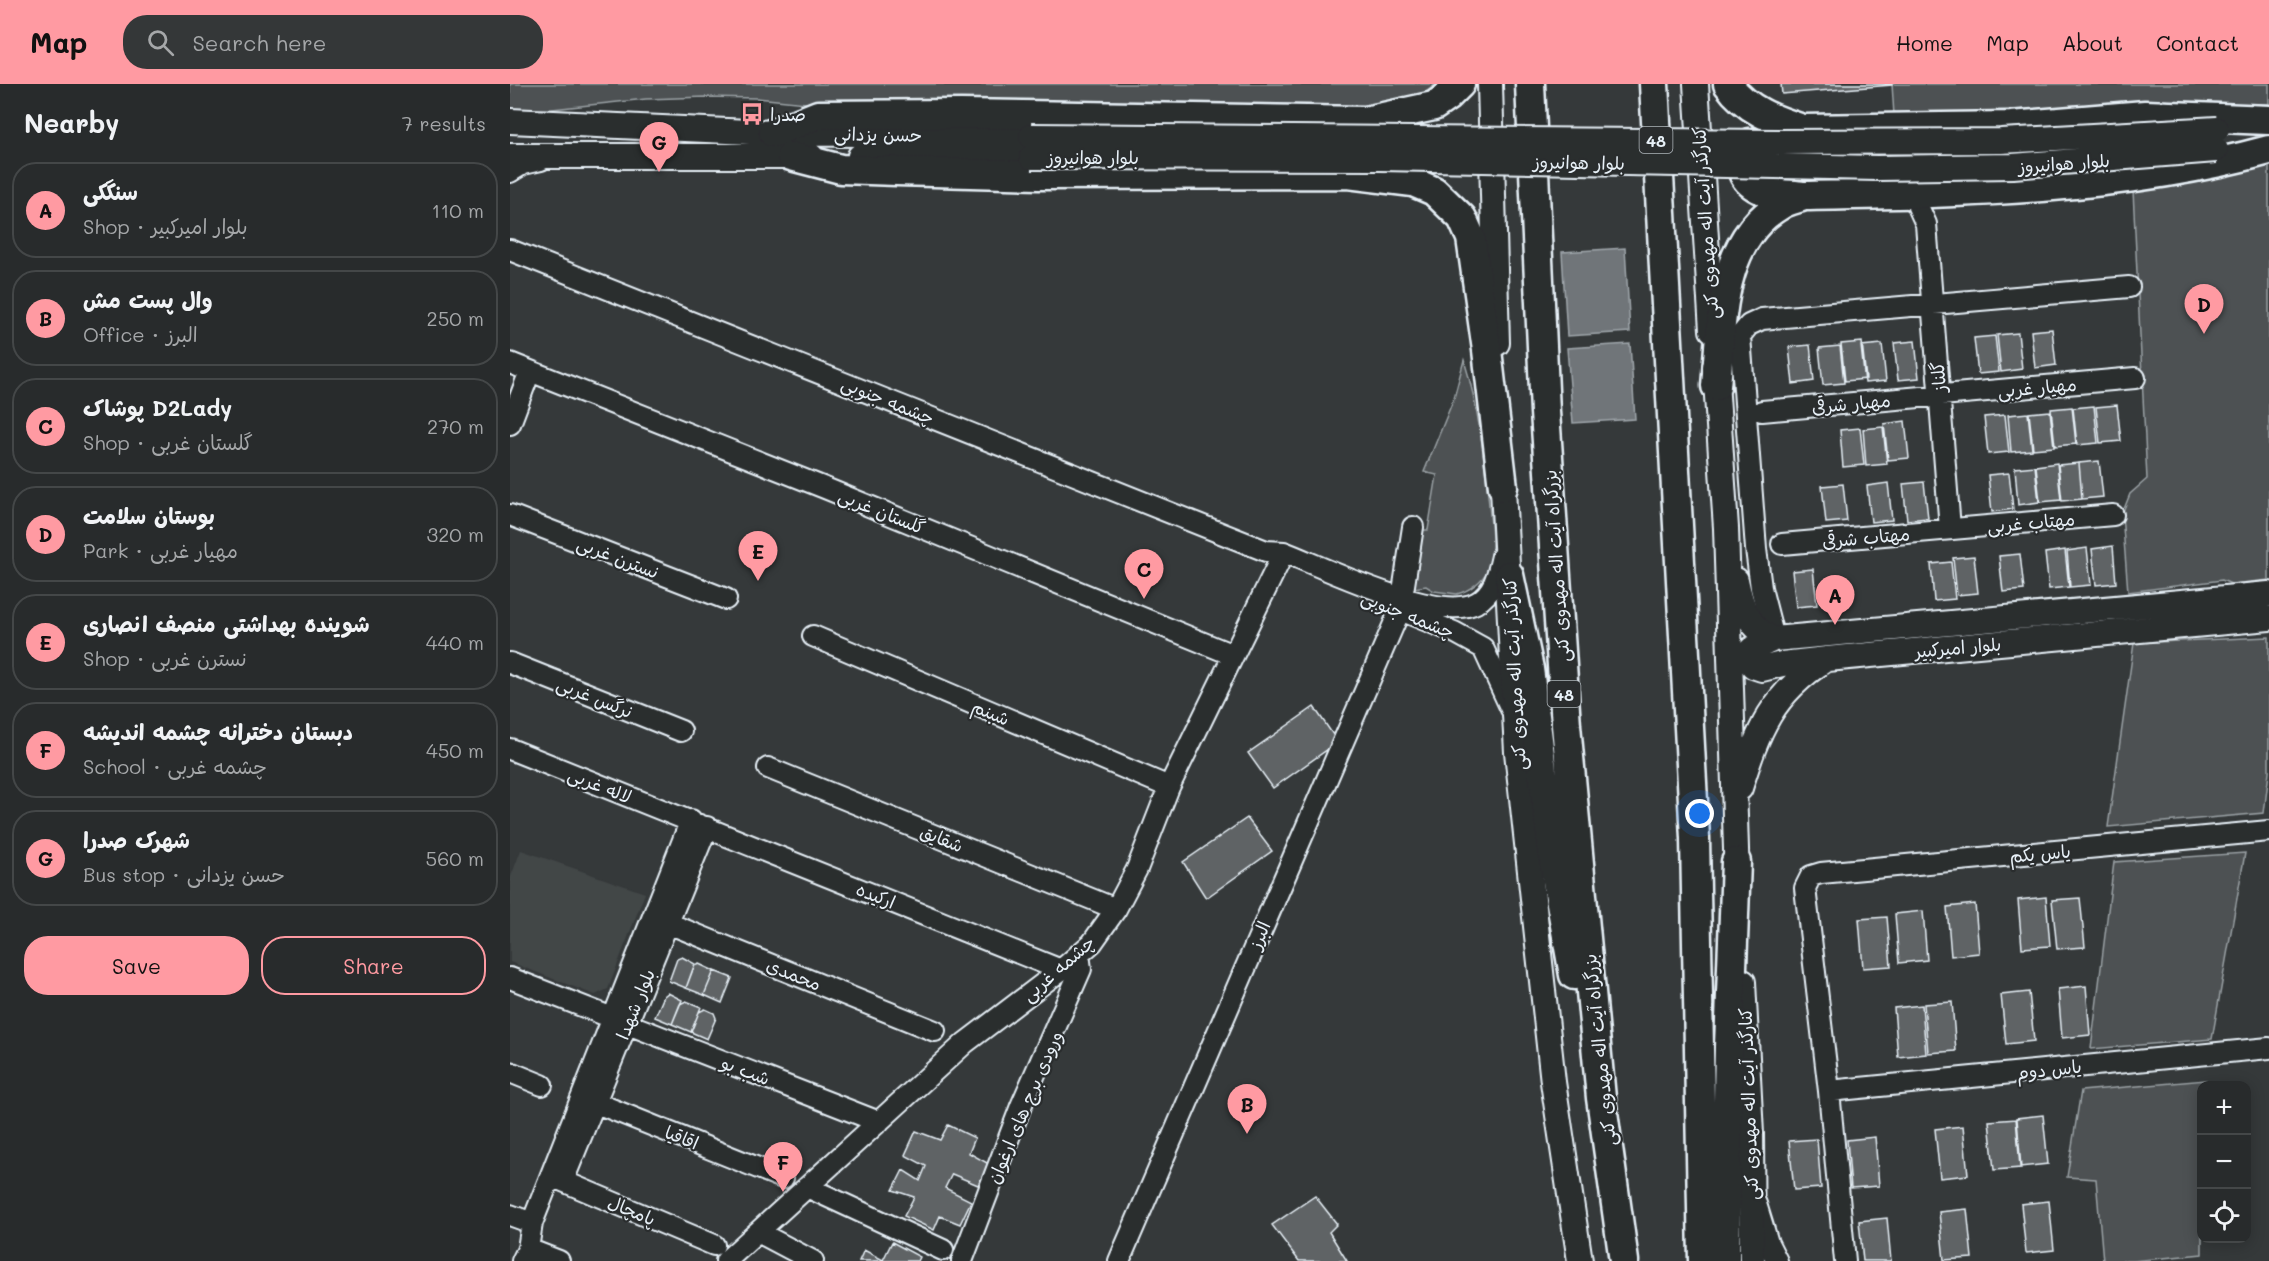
<!DOCTYPE html>
<html lang="en">
<head>
<meta charset="utf-8">
<style>
  body { margin:0; font-family:Mali,"Playpen Sans Arabic",sans-serif; background:#343738; color:#f1f3f6 }
  .controls { position:absolute; right:18px; bottom:18px; display:grid; overflow:hidden; border-radius:12px; box-shadow:0 3px 15px #0003 }
  .controls button { width:54px; height:54px; display:grid; place-items:center; padding:0; border:0; border-bottom:2px solid #444748; background:#282b2c; color:#f1f3f6; font:30px sans-serif }
  .you { position:absolute; left:1190px; top:730px; width:21px; height:21px; margin:-15px; border:4px solid #fff; border-radius:50%; background:#1a73e8; box-shadow:0 0 0 9px #1a73e833 }
  .badge { display:grid; place-items:center; width:39px; height:39px; border-radius:50%; background:#ff9aa2; color:#111; font-size:20px; font-weight:700 }
  .pin { position:absolute; translate:-50% -50px; filter:drop-shadow(0 2px 3px #0008) }
  .pin::after { content:''; position:absolute; top:32px; width:21px; height:18px; background:inherit; clip-path:polygon(0 0,100% 0,50% 100%) }
  .list { margin:0; padding:0; list-style:none }
  h2 { display:flex; justify-content:space-between; align-items:center; height:78px; margin:0; padding:0 24px; font-size:26px }
  h2 small { font-size:20px; font-weight:400; color:#a5a7a9 }
  .list li { display:grid; grid-template-columns:39px 1fr auto; gap:18px; align-items:center; box-sizing:border-box; height:96px; margin:0 12px 12px; padding:0 12px; border:2px solid #444748; border-radius:24px }
  .list b { display:block; font-size:22px; white-space:nowrap }
  .list p { margin:0; font-size:20px; white-space:nowrap; color:#a5a7a9 }
  .list em { font-size:20px; font-style:normal; color:#a5a7a9 }
  .actions { display:flex; gap:12px; padding:18px 24px }
  .actions a { flex:1; padding:14px 0; border:2px solid #ff9aa2; border-radius:24px; text-align:center; font-size:21px; color:#ff9aa2 }
  .actions .main { background:#ff9aa2; color:#111 }
  .icon { flex:none; width:33px; height:33px; fill:none; stroke:currentColor; stroke-width:2; stroke-linecap:round; stroke-linejoin:round }
  .map { position:relative; flex:none; width:1759px; height:1177px; overflow:hidden }
  header { display:flex; align-items:center; gap:36px; box-sizing:border-box; height:84px; padding:0 30px; background:#ff9aa2; color:#111 }
  header strong { font-size:28px }
  nav { display:flex; gap:33px; margin-inline-start:auto; font-size:21px }
  .search { width:420px; height:54px; background:#343738; display:flex; align-items:center; gap:15px; box-sizing:border-box; padding:0 21px; border-radius:24px; color:#a5a7a9; font-size:22px }
  main { display:flex }
  aside { flex:1; background:#282b2c }
  .map>svg:first-child { display:block }
  .built { fill:#424647 }
  .green { fill:#4d5152; stroke:#9aa1a5; stroke-width:1.5 }
  .water { fill:#707579; stroke:#a0a7ac; stroke-width:1.5 }
  .building { fill:#5f6365; stroke:#e8f1f8; stroke-width:1.5 }
  .lines { fill:none; stroke-linecap:round; stroke-linejoin:round }
  .minor-casing { stroke:#e8f1f8; stroke-width:24 }
  .major-casing { stroke:#e8f1f8; stroke-width:28 }
  .highway-casing { stroke:#e8f1f8; stroke-width:33 }
  .minor { stroke:#2a2d2e; stroke-width:20 }
  .major { stroke:#2a2d2e; stroke-width:24 }
  .highway { stroke:#2a2d2e; stroke-width:28 }
  .major-bridge-casing { stroke:#e8f1f8; stroke-width:28; stroke-linecap:butt }
  .major-bridge { stroke:#2a2d2e; stroke-width:24 }
  .labels { text-anchor:middle; dominant-baseline:central; stroke-width:4.5; stroke-linejoin:round; paint-order:stroke }
  .shield { fill:#2a2d2e; stroke:#afb6bb; stroke-width:1.5 }
  .shield-label { font-size:16px; font-weight:bold; fill:#e8f1f8 }
  .poi-label { font-size:18px; fill:#e8f1f8; stroke:#2a2d2e; text-anchor:start }
  .street-label { font-size:18px; fill:#e8f1f8; stroke:#2a2d2e }
</style>
</head>
<body>
<header>
<strong>Map</strong>
<div class="search"><svg class="icon" aria-label="search" viewBox="0 0 24 24"><circle cx="10" cy="10" r="6"/><path d="M15 15l6 6"/></svg>Search here</div>
<nav><a>Home</a><a>Map</a><a>About</a><a>Contact</a></nav>
</header>
<main>
<aside>
<h2>Nearby<small>7 results</small></h2>
<ul class="list">
<li><span class="badge">A</span><div><b>سنگکی</b><p>Shop · بلوار امیرکبیر</p></div><em>110 m</em></li>
<li><span class="badge">B</span><div><b>وال پست مش</b><p>Office · البرز</p></div><em>250 m</em></li>
<li><span class="badge">C</span><div><b>پوشاک D2Lady</b><p>Shop · گلستان غربی</p></div><em>270 m</em></li>
<li><span class="badge">D</span><div><b>بوستان سلامت</b><p>Park · مهیار غربی</p></div><em>320 m</em></li>
<li><span class="badge">E</span><div><b>شوینده بهداشتی منصف انصاری</b><p>Shop · نسترن غربی</p></div><em>440 m</em></li>
<li><span class="badge">F</span><div><b>دبستان دخترانه چشمه اندیشه</b><p>School · چشمه غربی</p></div><em>450 m</em></li>
<li><span class="badge">G</span><div><b>شهرک صدرا</b><p>Bus stop · حسن یزدانی</p></div><em>560 m</em></li>
</ul>
<div class="actions"><a class="main">Save</a><a>Share</a></div>
</aside>
<div class="map">
<svg width="1759" height="1177" viewBox="0 0 1759 1177">
  <rect width="100%" height="100%" fill="#35393a"/>
  <filter id="ink" filterUnits="userSpaceOnUse"><feTurbulence type="fractalNoise" baseFrequency=".0167" numOctaves="2"/><feDisplacementMap in="SourceGraphic" scale="12" xChannelSelector="R" yChannelSelector="G"/><feConvolveMatrix kernelMatrix="1 2 1 2 8 2 1 2 1" color-interpolation-filters="sRGB"/></filter>
  <g filter="url(#ink)">
    <path class="built" d="M11,766L135,809L98,905L85,911L0,878V795Z"/>
    <path class="green" d="M0,0H926L908,14L834,27L335,23L247,14L196,13L136,15L42,25L0,27Z
      M1382,0H1759V20L1654,19L1384,31Z
      M1759,76V496L1721,500L1712,496L1618,508L1612,430L1620,410L1637,395L1623,106Z
      M954,276C969,325 974,371 979,421C981,442 985,465 978,485C973,497 959,507 947,510L924,507L916,502L904,504L902,494L910,446H918L927,391L914,388L944,314Z
      M1759,553V688L1754,729L1598,743L1624,559Z
      M1735,769L1702,955L1581,965L1604,778Z
      M1696,996V1001L1692,1002V1170L1623,1177H1593L1586,1095L1557,1093L1571,1007Z"/>
    <path class="water" d="M1115,164L1120,248L1057,252L1052,168Z
      M1120,260L1125,335L1063,339L1057,264Z"/>
    <path class="building" d="M1271,0H1382V1L1272,10Z
      M1542,245L1546,281L1525,284L1521,247Z
      M1508,249L1512,285L1491,288L1487,251Z
      M1485,252L1489,288L1468,290L1464,254Z
      M1405,257L1409,294L1388,296L1384,259Z
      M1352,258L1356,295L1335,297L1331,260Z
      M1372,260L1376,297L1355,299L1351,262Z
      M1300,261L1304,297L1283,300L1279,263Z
      M1330,262L1334,299L1313,301L1309,264Z
      M1607,321L1611,357L1590,359L1586,323Z
      M1584,322L1588,359L1567,361L1563,324Z
      M1562,323L1566,360L1545,362L1541,325Z
      M1540,327L1544,363L1523,365L1519,329Z
      M1518,329L1522,366L1501,368L1498,331Z
      M1495,331L1499,368L1478,370L1474,333Z
      M1395,337L1399,374L1378,376L1374,340Z
      M1373,343L1377,380L1356,382L1353,345Z
      M1350,344L1354,381L1333,383L1330,346Z
      M1589,377L1593,413L1572,415L1569,379Z
      M1547,379L1551,416L1530,418L1526,382Z
      M1569,379L1572,415L1552,417L1548,381Z
      M1525,382L1529,418L1508,421L1505,384Z
      M1499,389L1503,425L1482,428L1478,391Z
      M1414,398L1418,434L1397,436L1393,400Z
      M1378,399L1382,436L1361,438L1357,402Z
      M1333,400L1337,437L1316,439L1312,402Z
      M1603,462L1606,499L1586,501L1582,465Z
      M1577,464L1581,501L1560,503L1557,467Z
      M1555,466L1559,503L1539,505L1535,469Z
      M1510,470L1514,506L1493,508L1489,472Z
      M1464,472L1468,509L1447,511L1443,474Z
      M1441,478L1445,515L1424,517L1421,480Z
      M1303,485L1307,521L1286,523L1282,487Z
      M804,623L828,658L763,704L738,669Z
      M737,734L762,767L696,814L673,778Z
      M1536,813L1540,862L1512,864L1508,816Z
      M1570,814L1575,863L1547,865L1542,816Z
      M1465,820L1469,869L1441,872L1437,823Z
      M1413,827L1417,876L1389,879L1385,830Z
      M1377,833L1381,882L1353,884L1349,835Z
      M172,873L185,880L176,904L159,897L167,875Z
      M189,880L204,887L194,911L176,904L184,882Z
      M204,887L222,894L212,919L194,911Z
      M1576,902L1580,951L1552,954L1548,905Z
      M1519,908L1524,957L1496,960L1491,911Z
      M158,909L172,916L162,940L145,933L154,912Z
      M176,917L191,923L181,948L162,940L170,920Z
      M1442,918L1446,967L1418,969L1414,920Z
      M1412,921L1416,970L1388,973L1384,924Z
      M195,925L204,929L206,934L197,955L181,948L189,928Z
      M1533,1031L1538,1080L1510,1083L1506,1034Z
      M1507,1035L1511,1084L1484,1086L1479,1037Z
      M438,1041L465,1054L459,1069L479,1080L468,1101L442,1090L435,1104L461,1117L450,1140L430,1132L424,1146L394,1132L404,1113L383,1106L393,1086L410,1097L416,1082L395,1071L406,1047L430,1056Z
      M1453,1042L1458,1091L1430,1094L1425,1045Z
      M1365,1053L1369,1102L1341,1104L1337,1056Z
      M1307,1055L1311,1104L1284,1106L1279,1057Z
      M805,1112L827,1140L819,1148L837,1177H789L762,1141Z
      M1539,1117L1544,1166L1516,1169L1511,1120Z
      M1457,1125L1462,1174L1434,1176L1429,1128Z
      M1377,1134L1381,1177H1353L1349,1137Z
      M382,1158L410,1173L408,1177H349L354,1166L373,1176Z"/>
    <g class="lines">
      <g class="minor-casing">
        <path id="minor" d="M0,88L13,80L31,76
          M1396,110L1406,118L1416,140L1440,445
          M0,166L756,467L774,468C815,484 927,539 966,519C984,509 988,490 992,472
          M0,279L315,404L723,571
          M1252,327L1625,294
          M0,340L20,287
          M0,431L216,515
          M1272,460L1603,431
          M892,514L903,443
          M878,521L944,548L973,564L1001,625
          M303,552L659,703
          M1264,555L1251,504L1246,465L1230,252L1239,241L1252,235L1619,203
          M0,579L171,647
          M0,665L551,886
          M258,684L606,825
          M148,835L425,947
          M0,894L369,1038
          M0,988L32,1001
          M1319,1007L1759,964
          M74,1014L273,1094
          M41,1092L204,1161
          M53,1097L197,743
          M297,1103L433,1166
          M1246,1120L1258,1159L1267,1177
          M0,1131L22,1139
          M248,1148L303,1177
          M18,1165L49,1177
          M12,1177L18,1165L22,1139L181,736
          M216,1177L455,959L551,886L582,859L606,825L627,785L659,703L774,468
          M452,1177L511,1022L571,885L569,870
          M609,1177L890,526
          M1335,1177L1319,1007L1295,804L1301,792L1311,789L1759,747"/>
      </g>
      <g class="major-casing">
        <path id="major" d="M980,0L987,259
          M1186,0L1202,246
          M0,37L263,49L521,52
          M0,72H301
          M350,72L521,73
          M1205,283L1216,444L1227,797
          M992,386L1007,668L1043,998L1070,1177
          M1226,496C1231,521 1239,545 1264,555L1759,510
          M1264,555L1242,565L1239,573L1243,582L1252,585L1272,580L1317,575L1759,534
          M1230,704C1248,646 1262,610 1315,576
          M1233,898L1241,1050L1242,1177"/>
      </g>
      <g class="highway-casing">
        <path id="highway" d="M1020,0L1035,328L1056,641L1091,1014L1114,1177
          M1144,0L1185,754L1193,1177
          M1218,0C1236,26 1264,36 1293,45L1501,42L1635,31L1759,36
          M263,49L308,31L451,30L855,37L924,22L937,13L950,0
          M1239,59C1227,73 1229,93 1246,103C1259,111 1279,110 1293,112
          M281,72L331,85L387,87L529,91L838,90L903,98L924,107L952,134L961,154L977,266L993,403
          M1206,302C1212,239 1208,156 1272,120C1279,116 1287,115 1294,112C1449,109 1609,107 1759,66
          M999,491L1019,585L1044,780L1064,891
          M1215,1177L1219,963L1226,778"/>
      </g>
      <use href="#minor" class="minor"/>
      <use href="#major" class="major"/>
      <use href="#highway" class="highway"/>
      <g class="major-bridge-casing">
        <path id="major-bridge" d="M521,52L1268,58L1491,57L1707,45
          M521,73L870,74L1367,84L1503,82L1706,66"/>
      </g>
      <use href="#major-bridge" class="major-bridge"/>
    </g>
  </g>
  <defs>
    <g id="bus-bare" transform="scale(1.8)"><path d="M-5-6H5V4H4V6H2V4H-2V6H-4V4H-5ZM-3.5-4V0h7V-4ZM-3.5 1.2v1.5H-2V1.2ZM2 1.2v1.5H3.5V1.2Z" fill="#ff9aa2" stroke="#2a2d2e" stroke-width="2.5" paint-order="stroke"/></g>
  </defs>
  <g fill-rule="evenodd">
    <use href="#bus-bare" x="242" y="30"/>
  </g>
  <g class="labels">
    <g class="shield">
      <rect x="1129.5" y="43" width="33" height="26" rx="4.5"/>
      <rect x="1037.5" y="597" width="33" height="26" rx="4.5"/>
    </g>
    <g class="shield-label">
      <text x="1146" y="56">48</text>
      <text x="1054" y="610">48</text>
    </g>
    <g class="poi-label">
      <text x="260" y="30">صدرا</text>
    </g>
    <g class="street-label">
      <text transform="translate(368 50) rotate(1)">حسن یزدانی</text>
      <text x="583" y="73">بلوار هوانیروز</text>
      <text transform="translate(1069 78) rotate(1)">بلوار هوانیروز</text>
      <text transform="translate(1554 79) rotate(-4)">بلوار هوانیروز</text>
      <text transform="translate(1195 139) rotate(-94)">کنارگذر آیت اله مهدوی کنی</text>
      <text transform="translate(1428 293) rotate(-95)">گلناز</text>
      <text transform="translate(1527 303) rotate(-5)">مهیار غربی</text>
      <text transform="translate(378 316) rotate(22)">چشمه جنوبی</text>
      <text transform="translate(1341 319) rotate(-5)">مهیار شرقی</text>
      <text transform="translate(372 427) rotate(22)">گلستان غربی</text>
      <text transform="translate(1521 438) rotate(-5)">مهتاب غربی</text>
      <text transform="translate(1356 453) rotate(-5)">مهتاب شرقی</text>
      <text transform="translate(108 473) rotate(21)">نسترن غربی</text>
      <text transform="translate(1046 482) rotate(-94)">بزرگراه آیت اله مهدوی کنی</text>
      <text transform="translate(898 530) rotate(22)">چشمه جنوبی</text>
      <text transform="translate(1448 563) rotate(-5)">بلوار امیرکبیر</text>
      <text transform="translate(1004 590) rotate(-93)">کنارگذر آیت اله مهدوی کنی</text>
      <text transform="translate(85 613) rotate(22)">نرگس غربی</text>
      <text transform="translate(481 628) rotate(23)">شبنم</text>
      <text transform="translate(90 701) rotate(22)">لاله غربی</text>
      <text transform="translate(432 754) rotate(22)">شقایق</text>
      <text transform="translate(1530 769) rotate(-5)">یاس یکم</text>
      <text transform="translate(366 811) rotate(22)">ارکیده</text>
      <text transform="translate(749 851) rotate(-67)">البرز</text>
      <text transform="translate(548 884) rotate(-41)">چشمه غربی</text>
      <text transform="translate(284 890) rotate(22)">محمدی</text>
      <text transform="translate(125 920) rotate(-68)">بلوار شهدا</text>
      <text transform="translate(1089 966) rotate(-96)">بزرگراه آیت اله مهدوی کنی</text>
      <text transform="translate(1539 985) rotate(-6)">یاس دوم</text>
      <text transform="translate(236 986) rotate(21)">شب بو</text>
      <text transform="translate(1238 1020) rotate(-92)">کنارگذر آیت اله مهدوی کنی</text>
      <text transform="translate(514 1023) rotate(-67)">ورودی برج های ارغوان</text>
      <text transform="translate(172 1053) rotate(22)">اقاقیا</text>
      <text transform="translate(122 1126) rotate(23)">پامچال</text>
    </g>
  </g>
</svg>
<div class="controls">
<button>+</button>
<button>−</button>
<button><svg class="icon" aria-label="locate" viewBox="0 0 24 24"><circle cx="12" cy="12" r="6"/><path d="M12 2v4M12 18v4M2 12h4M18 12h4"/></svg></button>
</div>
<div class="you"></div>
<div class="pin badge" style="left:1325px;top:541px">A</div>
<div class="pin badge" style="left:737px;top:1050px">B</div>
<div class="pin badge" style="left:634px;top:515px">C</div>
<div class="pin badge" style="left:1694px;top:250px">D</div>
<div class="pin badge" style="left:248px;top:497px">E</div>
<div class="pin badge" style="left:273px;top:1108px">F</div>
<div class="pin badge" style="left:149px;top:88px">G</div>
</div>
</main>
</body>
</html>
